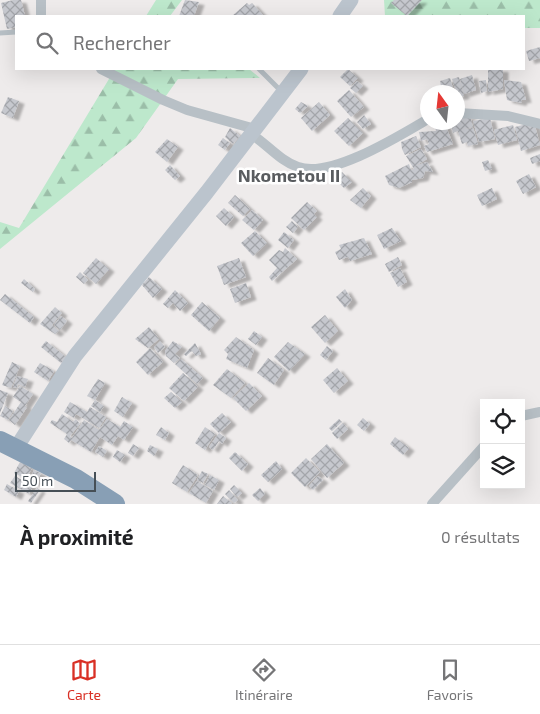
<!DOCTYPE html>
<html lang="fr">
<head>
<meta charset="utf-8">
<style>
  body { margin:0; font-family:"Exo 2",sans-serif; background:#f2f2f2; color:#202124 }
  .controls { position:absolute; right:15px; bottom:15px; display:grid; overflow:hidden; border-radius:0px; box-shadow:0 5px 20px #0002 }
  .controls button { width:45px; height:45px; display:grid; place-items:center; padding:0; border:0; border-bottom:1px solid #e0e0e0; background:#fff; color:#202124; font:25px sans-serif }
  .compass { position:absolute; left:420px; top:85px; width:45px; height:45px; border-radius:50%; background:#fff; box-shadow:0 5px 20px #0002; rotate:345deg }
  .scale { position:absolute; left:15px; bottom:12px; width:81px; box-sizing:border-box; padding-left:5px; border:2px solid #464f56; border-top:0; font-size:14px; line-height:18px; white-space:nowrap; color:#464f56; -webkit-text-stroke:4px #fff; paint-order:stroke }
  .list { margin:0; padding:0; list-style:none }
  h2 { display:flex; justify-content:space-between; align-items:center; height:65px; margin:0; padding:0 20px; font-size:21px }
  h2 small { font-size:16px; font-weight:400; color:#757577 }
  .icon { flex:none; width:28px; height:28px; fill:none; stroke:currentColor; stroke-width:2; stroke-linecap:round; stroke-linejoin:round }
  .map { position:relative; flex:none; width:540px; height:504px; overflow:hidden }
  .search { position:absolute; background:#fff; box-shadow:0 5px 20px #0002; left:15px; right:15px; top:15px; height:55px; display:flex; align-items:center; gap:12px; box-sizing:border-box; padding:0 18px; border-radius:0px; color:#757577; font-size:19px }
  .sheet { height:140px; background:#fff }
  nav { display:flex; justify-content:space-around; align-items:center; box-sizing:border-box; height:70px; border-top:1px solid #e0e0e0; background:#fff; font-size:14px; color:#757577 }
  nav a { display:grid; justify-items:center; gap:2px }
  nav .on { color:#d93025 }
  .map>svg:first-child { display:block }
  .forest { fill:url(#forest-firs) }
  .building { fill:url(#building-cross-hatch); filter:url(#shadow) }
  .lines { fill:none; stroke-linecap:round; stroke-linejoin:round }
  .lane { stroke:#b8c0c6; stroke-width:5 }
  .street { stroke:#b8c0c6; stroke-width:10 }
  .secondary { stroke:#bbc4cd; stroke-width:15 }
  .highway { stroke:#889fb5; stroke-width:20 }
  .labels { text-anchor:middle; dominant-baseline:central; stroke-width:5; stroke-linejoin:round; paint-order:stroke }
  .quarter-label { font-size:18px; font-weight:bold; fill:#595c5f; stroke:#fff }
</style>
</head>
<body>
<div class="map">
<svg width="540" height="504" viewBox="0 0 540 504">
  <defs>
    <pattern id="forest-firs" width="22" height="20" patternUnits="userSpaceOnUse" patternTransform="scale(1.25)"><rect width="22" height="20" fill="#bde8cc"/><path d="M5 1l3.5 6h-7zM16 11l3.5 6h-7z" fill="#9bbea8"/></pattern>
    <pattern id="building-cross-hatch" width="8" height="8" patternUnits="userSpaceOnUse" patternTransform="scale(1.25)"><rect width="8" height="8" fill="#c6c8ce"/><path d="M0 0l8 8M0 8l8-8" fill="none" stroke="#a3a5aa"/></pattern>
    <filter id="shadow"><feDropShadow dx="5.5" dy="3" stdDeviation="1" flood-color="#0004"/></filter>
  </defs>
  <rect width="100%" height="100%" fill="#eeebeb"/>
  <path class="forest" d="M156,0H182L170,16H146Z
    M384,0H540V28H524V16H385Z
    M115,69H249L260,78L178,79L136,138L0,249V222L19,228Z"/>
  <path class="building" d="M13,0H21L25,16H16V27L7,29L1,3Z
    M185,0L199,2L194,16H179Z
    M394,0H422L407,16L391,3Z
    M247,3L249,5L252,3L264,16H232Z
    M540,47V58L529,61L526,51Z
    M348,69L358,78L350,86L340,77Z
    M488,69H503V89L488,92Z
    M472,75L476,90L464,94L460,79Z
    M459,77L464,96L458,97L452,79Z
    M450,78L454,92H442L440,81Z
    M486,80L487,91L481,93L479,81Z
    M504,80L521,82L526,100H522L521,103L507,100Z
    M357,81L363,86L356,93L350,88Z
    M349,90L364,107L351,117L337,101Z
    M8,97L19,101L13,118L1,113Z
    M301,102L308,106L300,113L295,109Z
    M319,102L330,115L312,131L301,118Z
    M364,115L371,124L363,129L357,122Z
    M458,116H470L473,127L464,129L473,128L478,144L468,146L467,142L462,144L458,131L453,133L450,122H458Z
    M348,118L363,133L349,146L334,131Z
    M490,118L495,139L479,142L473,121Z
    M534,122L540,145L521,151L515,127Z
    M445,124L453,144L427,152L424,146L429,144L427,139L421,141L419,132L436,131L435,127Z
    M513,125L517,140L498,145L494,130Z
    M230,128L240,136L233,144L225,137Z
    M416,136L421,147L405,155L402,149L401,142Z
    M223,138L230,143L225,150L218,145Z
    M167,139L178,147L167,162L155,152Z
    M421,149L427,159L415,166L427,162L433,172L425,171L423,178L412,180V182L399,188L389,185L385,176L409,164L411,170L414,169L406,156Z
    M540,154V161L532,164L530,158Z
    M488,160L492,169L485,171L482,162Z
    M170,165L180,176L175,180L165,170Z
    M342,172L352,182L344,188L334,178Z
    M529,174L536,187L523,194L516,181Z
    M363,188L371,196L361,208L350,200Z
    M492,188L497,199L482,206L477,195Z
    M235,195L250,209L243,216L228,203Z
    M307,202L317,211L314,214L317,217L304,230L291,218Z
    M224,208L234,217L226,226L216,216Z
    M252,210L263,220L254,230L242,220Z
    M292,221L298,227L293,233L286,227Z
    M392,228L401,241L384,249L377,235Z
    M255,231L267,243L253,256L241,243Z
    M284,232L294,240L288,248L278,240Z
    M364,238L372,254L350,261L348,257L339,260L335,252L341,249L339,245Z
    M285,248L297,259L272,281L269,277L277,268L269,260L279,250L283,252Z
    M398,257L402,265L389,272L385,264Z
    M96,258L109,269L96,284L83,273Z
    M239,258L246,277L224,285L217,266Z
    M400,268L407,282L398,287L390,273Z
    M80,272L88,280L84,284L76,277Z
    M149,277L162,289L153,298L142,285Z
    M24,279L35,289L33,292L21,283Z
    M246,283L251,297L235,303L230,289Z
    M345,289L352,300L345,308L336,297Z
    M175,290L188,303L180,311L173,303L168,308L163,304Z
    M5,294L34,317L30,323L0,300Z
    M202,302L220,318L209,331L191,315Z
    M55,307L62,313L52,325L59,331L55,334L40,324Z
    M325,315L338,331L325,343L311,327Z
    M61,316L67,321L60,330L54,325Z
    M149,327L159,339L148,348L135,339Z
    M254,331L262,337L256,345L248,339Z
    M236,337L254,350L247,368L226,359L228,354L224,350Z
    M46,341L66,357L61,363L41,347Z
    M160,341L165,347L158,353L154,347Z
    M173,341L182,347L175,354L180,358L174,363L166,356L165,351Z
    M288,342L305,354L289,371L274,357Z
    M195,343L201,354L196,356L192,351L186,356L184,354Z
    M327,346L333,351L326,360L320,355Z
    M150,348L163,362L148,375L136,362Z
    M268,358L284,370L274,385L257,373Z
    M181,359L203,378L197,384L175,364Z
    M12,362L20,366L11,388L2,385Z
    M40,363L54,371L48,381L34,372Z
    M337,368L348,381L334,393L323,380Z
    M227,369L245,383L231,398L213,385Z
    M183,373L198,387L184,401L169,388Z
    M17,376L28,379L25,387L18,384L17,388L13,387Z
    M98,379L105,383L95,400L104,406L100,412L91,406L95,400L87,396Z
    M249,383L262,396L246,411L233,398Z
    M20,386L33,394L25,406L27,407L15,425L9,420L21,402L13,397Z
    M0,390L8,393L0,413Z
    M171,392L182,402L175,408L164,398Z
    M122,397L132,403L123,417L114,411Z
    M70,402L87,412L90,407L106,417L99,428L76,414L74,418L64,412Z
    M5,406L13,411L8,420L0,416Z
    M222,413L231,422L219,433L210,424Z
    M62,414L73,422L76,419L80,424L70,436L72,438L84,420L99,430L107,419L120,427L124,421L133,427L124,440L118,436L112,445L100,437L91,452L71,440L69,443L64,439L67,434L50,423L52,420L57,422Z
    M363,418L370,424L364,431L357,425Z
    M339,419L342,422L332,431L329,428Z
    M343,423L348,429L337,439L332,433Z
    M161,427L169,433L165,440L156,435Z
    M205,427L215,434L205,450L195,443Z
    M219,433L226,438L222,444L219,441L213,450L209,447Z
    M395,437L409,448L403,455L390,444Z
    M133,444L139,448L133,456L128,453Z
    M327,444L344,463L327,478L311,459Z
    M150,445L158,449L154,456L147,451Z
    M99,446L107,451L103,457L95,452Z
    M117,450L125,455L120,462L113,457Z
    M235,452L248,464L242,471L229,458Z
    M306,458L320,472L305,487L291,473Z
    M276,461L282,469L268,482L261,475Z
    M20,462L32,468L26,479L14,473Z
    M183,465L198,475L187,492L172,483Z
    M34,470L41,473L35,484L29,481Z
    M202,471L208,474L203,483L197,480Z
    M210,475L219,480L214,490L205,485Z
    M15,476L33,486L29,494L10,483Z
    M318,476L323,480L313,490L309,486Z
    M197,481L213,491L206,503L189,493Z
    M7,484L19,491L16,497L4,490Z
    M234,485L242,493L237,497L230,489Z
    M37,488L40,490L31,503L28,501Z
    M260,488L265,494L258,501L252,495Z
    M229,490L238,500L234,503L225,494Z
    M223,496L232,503L231,504H217Z"/>
  <g class="lines">
    <path class="lane" d="M0,33L16,32
      M259,69L282,92"/>
    <path class="street" d="M41,16V0
      M101,69L163,100L187,110L255,129
      M458,113L508,116L540,124
      M251,134C267,144 280,161 298,167C330,179 399,136 428,119
      M521,416L540,412
      M432,504L484,446"/>
    <path class="secondary" d="M340,16L351,0
      M16,448L75,356L207,192L301,69"/>
    <path class="highway" d="M0,441L76,479L115,504"/>
  </g>
  <g class="labels">
    <g class="quarter-label">
      <text x="289" y="175">Nkometou II</text>
    </g>
  </g>
</svg>
<div class="controls">
<button><svg class="icon" aria-label="locate" viewBox="0 0 24 24"><circle cx="12" cy="12" r="6"/><path d="M12 2v4M12 18v4M2 12h4M18 12h4"/></svg></button>
<button><svg class="icon" aria-label="layers" viewBox="0 0 24 24"><path d="M12 4l9 5-9 5-9-5zM3 14l9 5 9-5"/></svg></button>
</div>
<svg class="compass" viewBox="-18 -18 36 36"><path d="M0-13l5 13h-10z" fill="#e53935"/><path d="M0 13l5-13h-10z" fill="#757577"/></svg>
<div class="scale">50 m</div>
<div class="search"><svg class="icon" aria-label="search" viewBox="0 0 24 24"><circle cx="10" cy="10" r="6"/><path d="M15 15l6 6"/></svg>Rechercher</div>
</div>
<section class="sheet">
<h2>À proximité<small>0 résultats</small></h2>
<ul class="list">
</ul>
</section>
<nav>
<a class="on"><svg class="icon" aria-label="map" viewBox="0 0 24 24"><path d="M3 6l6-2 6 2 6-2v14l-6 2-6-2-6 2zM9 4v14M15 6v14"/></svg>Carte</a>
<a><svg class="icon" aria-label="directions" viewBox="0 0 24 24"><path d="M12 3l9 9-9 9-9-9zM9 14v-3h6M13 9l2 2-2 2"/></svg>Itinéraire</a>
<a><svg class="icon" aria-label="saved" viewBox="0 0 24 24"><path d="M7 4h10v16l-5-4-5 4z"/></svg>Favoris</a>
</nav>
</body>
</html>
